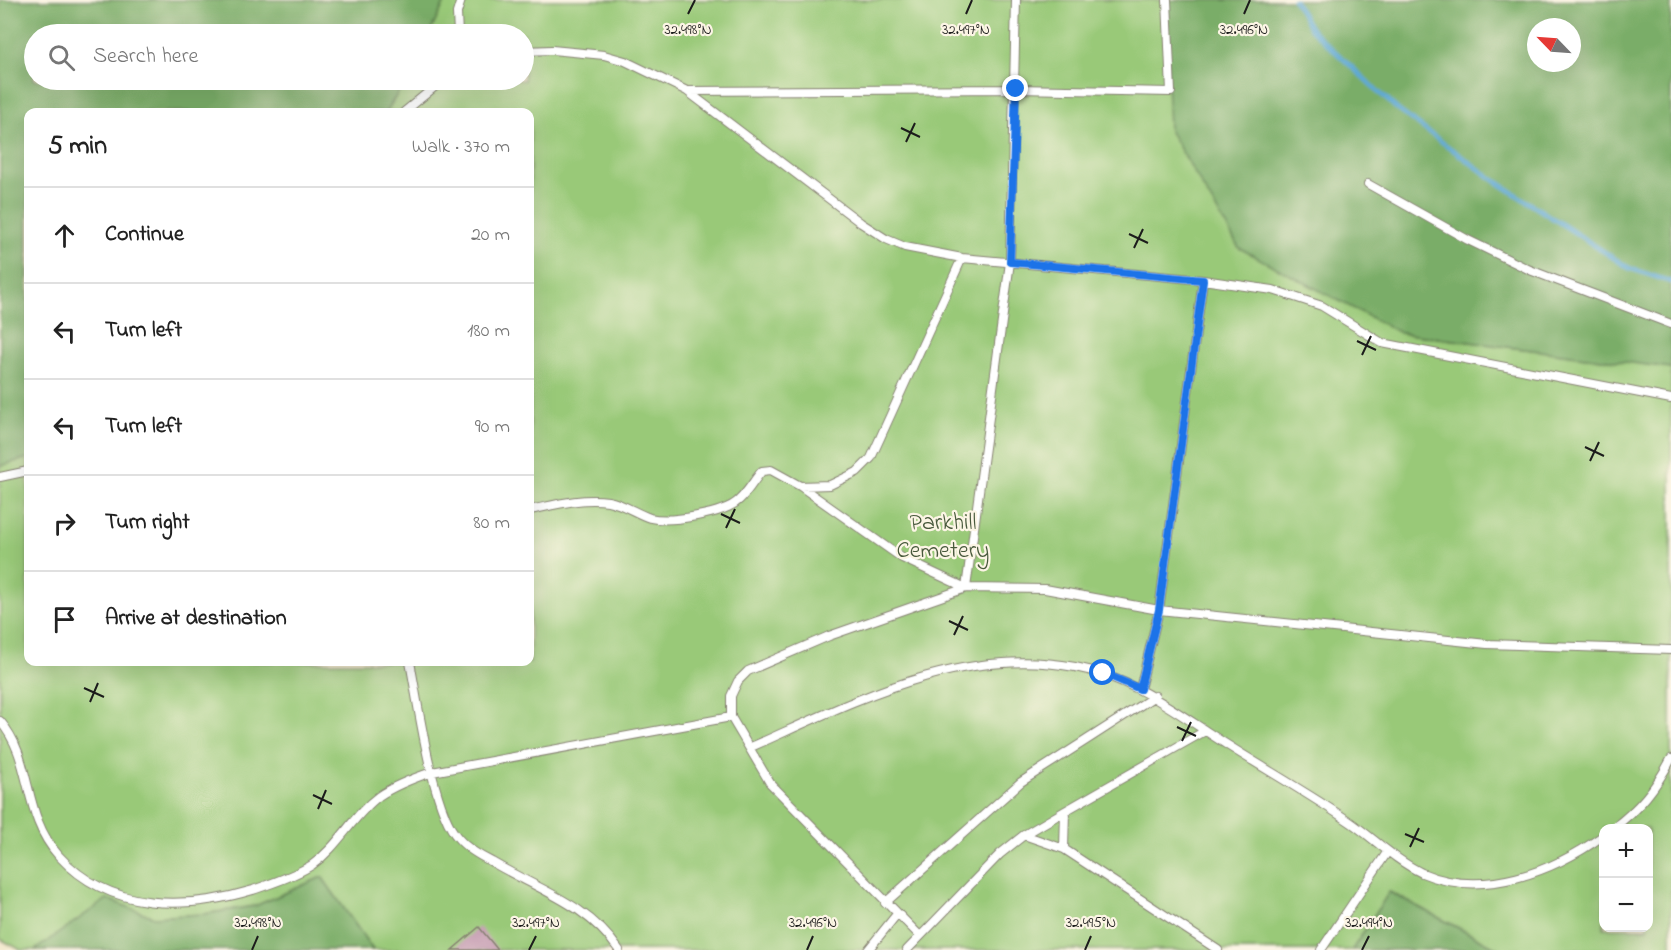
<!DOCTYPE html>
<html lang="en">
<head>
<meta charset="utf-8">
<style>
  body { margin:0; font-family:"Indie Flower",sans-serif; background:#f6f6f6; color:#222 }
  .controls { position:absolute; right:18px; bottom:18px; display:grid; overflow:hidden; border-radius:12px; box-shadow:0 6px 24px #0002 }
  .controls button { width:54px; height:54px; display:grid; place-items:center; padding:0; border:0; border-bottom:2px solid #e0e0e0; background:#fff; color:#222; font:30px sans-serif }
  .compass { position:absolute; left:1527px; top:18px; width:54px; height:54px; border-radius:50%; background:#fff; box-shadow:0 6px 24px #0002; rotate:295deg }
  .stop { position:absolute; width:18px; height:18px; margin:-14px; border:4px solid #1a73e8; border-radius:50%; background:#fff }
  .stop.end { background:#1a73e8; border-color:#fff; box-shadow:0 2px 6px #0008 }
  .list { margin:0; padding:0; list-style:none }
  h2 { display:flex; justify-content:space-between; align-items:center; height:78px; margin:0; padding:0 24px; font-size:26px }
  h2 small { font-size:20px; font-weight:400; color:#767676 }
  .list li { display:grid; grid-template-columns:39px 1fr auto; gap:18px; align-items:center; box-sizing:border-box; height:96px; padding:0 24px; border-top:2px solid #e0e0e0 }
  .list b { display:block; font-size:22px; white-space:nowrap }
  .list em { font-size:20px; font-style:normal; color:#767676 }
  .icon { flex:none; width:33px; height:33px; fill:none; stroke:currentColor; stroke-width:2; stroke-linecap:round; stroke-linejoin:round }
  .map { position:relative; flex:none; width:1671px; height:950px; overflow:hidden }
  .search { position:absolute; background:#fff; box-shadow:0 6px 24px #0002; left:24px; top:24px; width:510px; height:66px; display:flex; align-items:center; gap:15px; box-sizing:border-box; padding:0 21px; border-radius:33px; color:#767676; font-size:22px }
  .panel { position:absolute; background:#fff; box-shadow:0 6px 24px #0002; left:24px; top:108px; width:510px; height:558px; border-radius:12px }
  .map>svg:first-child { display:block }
  .green { fill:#99c978; stroke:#5a724a; stroke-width:1.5; fill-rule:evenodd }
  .forest { fill:#7aad68; stroke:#4b6442; stroke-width:1.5; fill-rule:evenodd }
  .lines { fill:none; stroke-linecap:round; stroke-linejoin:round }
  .stream { stroke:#5ea9d6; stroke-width:4.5 }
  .building { fill:#c298b0 }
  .service-casing { stroke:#868172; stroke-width:10 }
  .service { stroke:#fff; stroke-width:8 }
  .route { stroke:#1a73e8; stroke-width:8 }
  .ticks { fill:none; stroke:#1c1c1c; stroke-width:2 }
  .labels { text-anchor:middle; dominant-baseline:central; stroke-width:4.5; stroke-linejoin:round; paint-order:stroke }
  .park-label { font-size:24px; fill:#48593c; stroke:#fcf5e5 }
  .ticks-label { font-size:15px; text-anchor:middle; fill:#1c1c1c; stroke:#fcf5e5; stroke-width:4.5; stroke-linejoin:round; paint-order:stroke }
</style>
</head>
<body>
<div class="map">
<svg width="1671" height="950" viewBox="0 0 1671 950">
  <rect width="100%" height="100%" fill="#fcf5e5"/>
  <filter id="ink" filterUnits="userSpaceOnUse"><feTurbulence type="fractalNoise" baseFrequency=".0167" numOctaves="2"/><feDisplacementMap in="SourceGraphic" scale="12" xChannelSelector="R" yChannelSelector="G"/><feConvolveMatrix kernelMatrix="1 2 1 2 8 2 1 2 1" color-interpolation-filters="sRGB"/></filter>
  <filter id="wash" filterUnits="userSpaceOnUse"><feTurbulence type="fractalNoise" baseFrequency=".008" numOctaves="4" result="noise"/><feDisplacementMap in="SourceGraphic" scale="24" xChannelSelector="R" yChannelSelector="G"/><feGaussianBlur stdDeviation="1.35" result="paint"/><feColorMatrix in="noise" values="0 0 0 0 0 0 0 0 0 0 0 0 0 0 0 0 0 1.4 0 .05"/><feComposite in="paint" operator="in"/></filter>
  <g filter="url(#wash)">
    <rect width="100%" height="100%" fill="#f0e6c8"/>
    <path class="green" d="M446,0H1164L1400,333L1671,368V950H1501L1390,892L1352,950H373L322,877L255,906L204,914L154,917L107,899L35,950H21L0,939V466L28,458V662H530V112H386L406,80H524V34H429ZM1604,828H1648V928H1604Z"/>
    <path class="forest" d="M0,0H446L429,34H34V80H406L386,112H28V458L0,466Z
      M1164,0H1671V368L1400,333L1239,248L1169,130ZM1536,27H1572V63H1536Z
      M322,877L373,950H35L107,899L154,917L204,914L255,906Z
      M1389,892L1501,950H1352Z"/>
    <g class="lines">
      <path class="stream" d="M1294,0L1311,29L1398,110L1494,180L1629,268L1671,282"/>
    </g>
    <g id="blocks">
      <path class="building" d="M479,927L498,950H452Z"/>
    </g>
  </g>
  <g filter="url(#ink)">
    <use href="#blocks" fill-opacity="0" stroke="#868172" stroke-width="1.5"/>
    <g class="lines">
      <g class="service-casing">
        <path id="service" d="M458,34L457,13L461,0
          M524,51L552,50L604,55L625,61L687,91L1016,89L1171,92L1167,0
          M687,91L861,223L886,239L905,247L962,258L1203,280L1273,290L1322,306L1382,343L1671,399
          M404,112L443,80
          M1368,184L1468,240L1530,270L1671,324
          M0,477L28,471
          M800,486L902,558L966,588L1010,262L1016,0
          M530,510C554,505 582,497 608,501C624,504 635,513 650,518C669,523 725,514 739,500C748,492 754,480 762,471L771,470L800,486L830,485L857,472L871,458L962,258
          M410,662C418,702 432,810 458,838C466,848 480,856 492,862C537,889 588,904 619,950
          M1140,689L1159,610L1203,280
          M731,717L770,783L920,936
          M0,721C34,760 21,814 59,856C110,912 186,910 253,890C273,883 294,876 312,865C339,846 353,815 379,796C395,785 414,778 432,772L731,717V696L738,681L748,671L829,636L966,588L1045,589L1159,610L1487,644L1671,650
          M1205,731L1065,811L1064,849L1218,950
          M751,747C853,702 959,645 1075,667C1135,678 1178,714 1229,746C1270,772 1313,796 1353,824C1375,840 1397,861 1422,873C1483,899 1553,872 1604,835
          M1613,828C1639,809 1656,788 1671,759
          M1024,835L1064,849
          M885,903L1021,782L1155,696
          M868,950L897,914
          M907,950L1000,854L1024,835L1065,811
          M1321,950L1388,851"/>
      </g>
      <use href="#service" class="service"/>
    </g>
  </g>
  <g class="lines" filter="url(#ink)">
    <path class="route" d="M1016,89L1010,262L1203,280L1159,610L1140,689L1103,673"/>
  </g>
  <path class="ticks" d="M688,14L695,0M966,14L972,0M1244,14L1250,0M901,128L920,137M906,142L915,123M1129,234L1148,243M1134,248L1143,229M1357,341L1376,350M1362,355L1371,336M1585,447L1604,456M1590,461L1599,442M721,514L740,523M726,528L735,509M949,621L968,630M954,635L963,616M84,688L104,697M90,702L98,683M1177,727L1196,736M1182,741L1191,722M313,795L332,804M318,809L326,790M1405,834L1424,842M1410,847L1419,828M252,950L258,936M529,950L536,936M807,950L813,936M1085,950L1091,936M1362,950L1369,936"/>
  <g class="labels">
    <g class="park-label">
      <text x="943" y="523">Parkhill<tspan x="943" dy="28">Cemetery</tspan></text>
    </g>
  </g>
  <g class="ticks-label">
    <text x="688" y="34">32.498°N</text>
    <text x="966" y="34">32.497°N</text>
    <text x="1244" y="34">32.496°N</text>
    <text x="258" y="927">32.498°N</text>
    <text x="536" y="927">32.497°N</text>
    <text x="813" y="927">32.496°N</text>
    <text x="1091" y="927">32.495°N</text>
    <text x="1369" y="927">32.494°N</text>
  </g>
</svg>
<div class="controls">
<button>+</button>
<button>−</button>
</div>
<svg class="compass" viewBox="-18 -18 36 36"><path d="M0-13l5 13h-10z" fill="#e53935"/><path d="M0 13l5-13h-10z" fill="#767676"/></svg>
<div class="stop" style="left:1103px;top:673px"></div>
<div class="stop end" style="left:1016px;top:89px"></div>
<div class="search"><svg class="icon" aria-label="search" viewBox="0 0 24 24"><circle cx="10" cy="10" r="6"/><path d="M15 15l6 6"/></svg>Search here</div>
<section class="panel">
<h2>5 min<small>Walk · 370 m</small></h2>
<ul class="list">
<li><svg class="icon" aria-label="ahead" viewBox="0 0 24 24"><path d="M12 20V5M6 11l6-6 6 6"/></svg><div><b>Continue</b></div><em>20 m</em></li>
<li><svg class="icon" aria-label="left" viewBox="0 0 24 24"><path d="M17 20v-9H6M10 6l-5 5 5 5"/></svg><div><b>Turn left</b></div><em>180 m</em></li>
<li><svg class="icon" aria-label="left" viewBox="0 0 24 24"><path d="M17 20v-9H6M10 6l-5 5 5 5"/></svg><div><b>Turn left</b></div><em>90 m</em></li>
<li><svg class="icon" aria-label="right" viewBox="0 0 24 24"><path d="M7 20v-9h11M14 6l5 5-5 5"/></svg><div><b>Turn right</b></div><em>80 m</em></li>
<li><svg class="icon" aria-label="arrive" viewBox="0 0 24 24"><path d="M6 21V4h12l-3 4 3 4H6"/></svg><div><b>Arrive at destination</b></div></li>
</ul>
</section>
</div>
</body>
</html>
